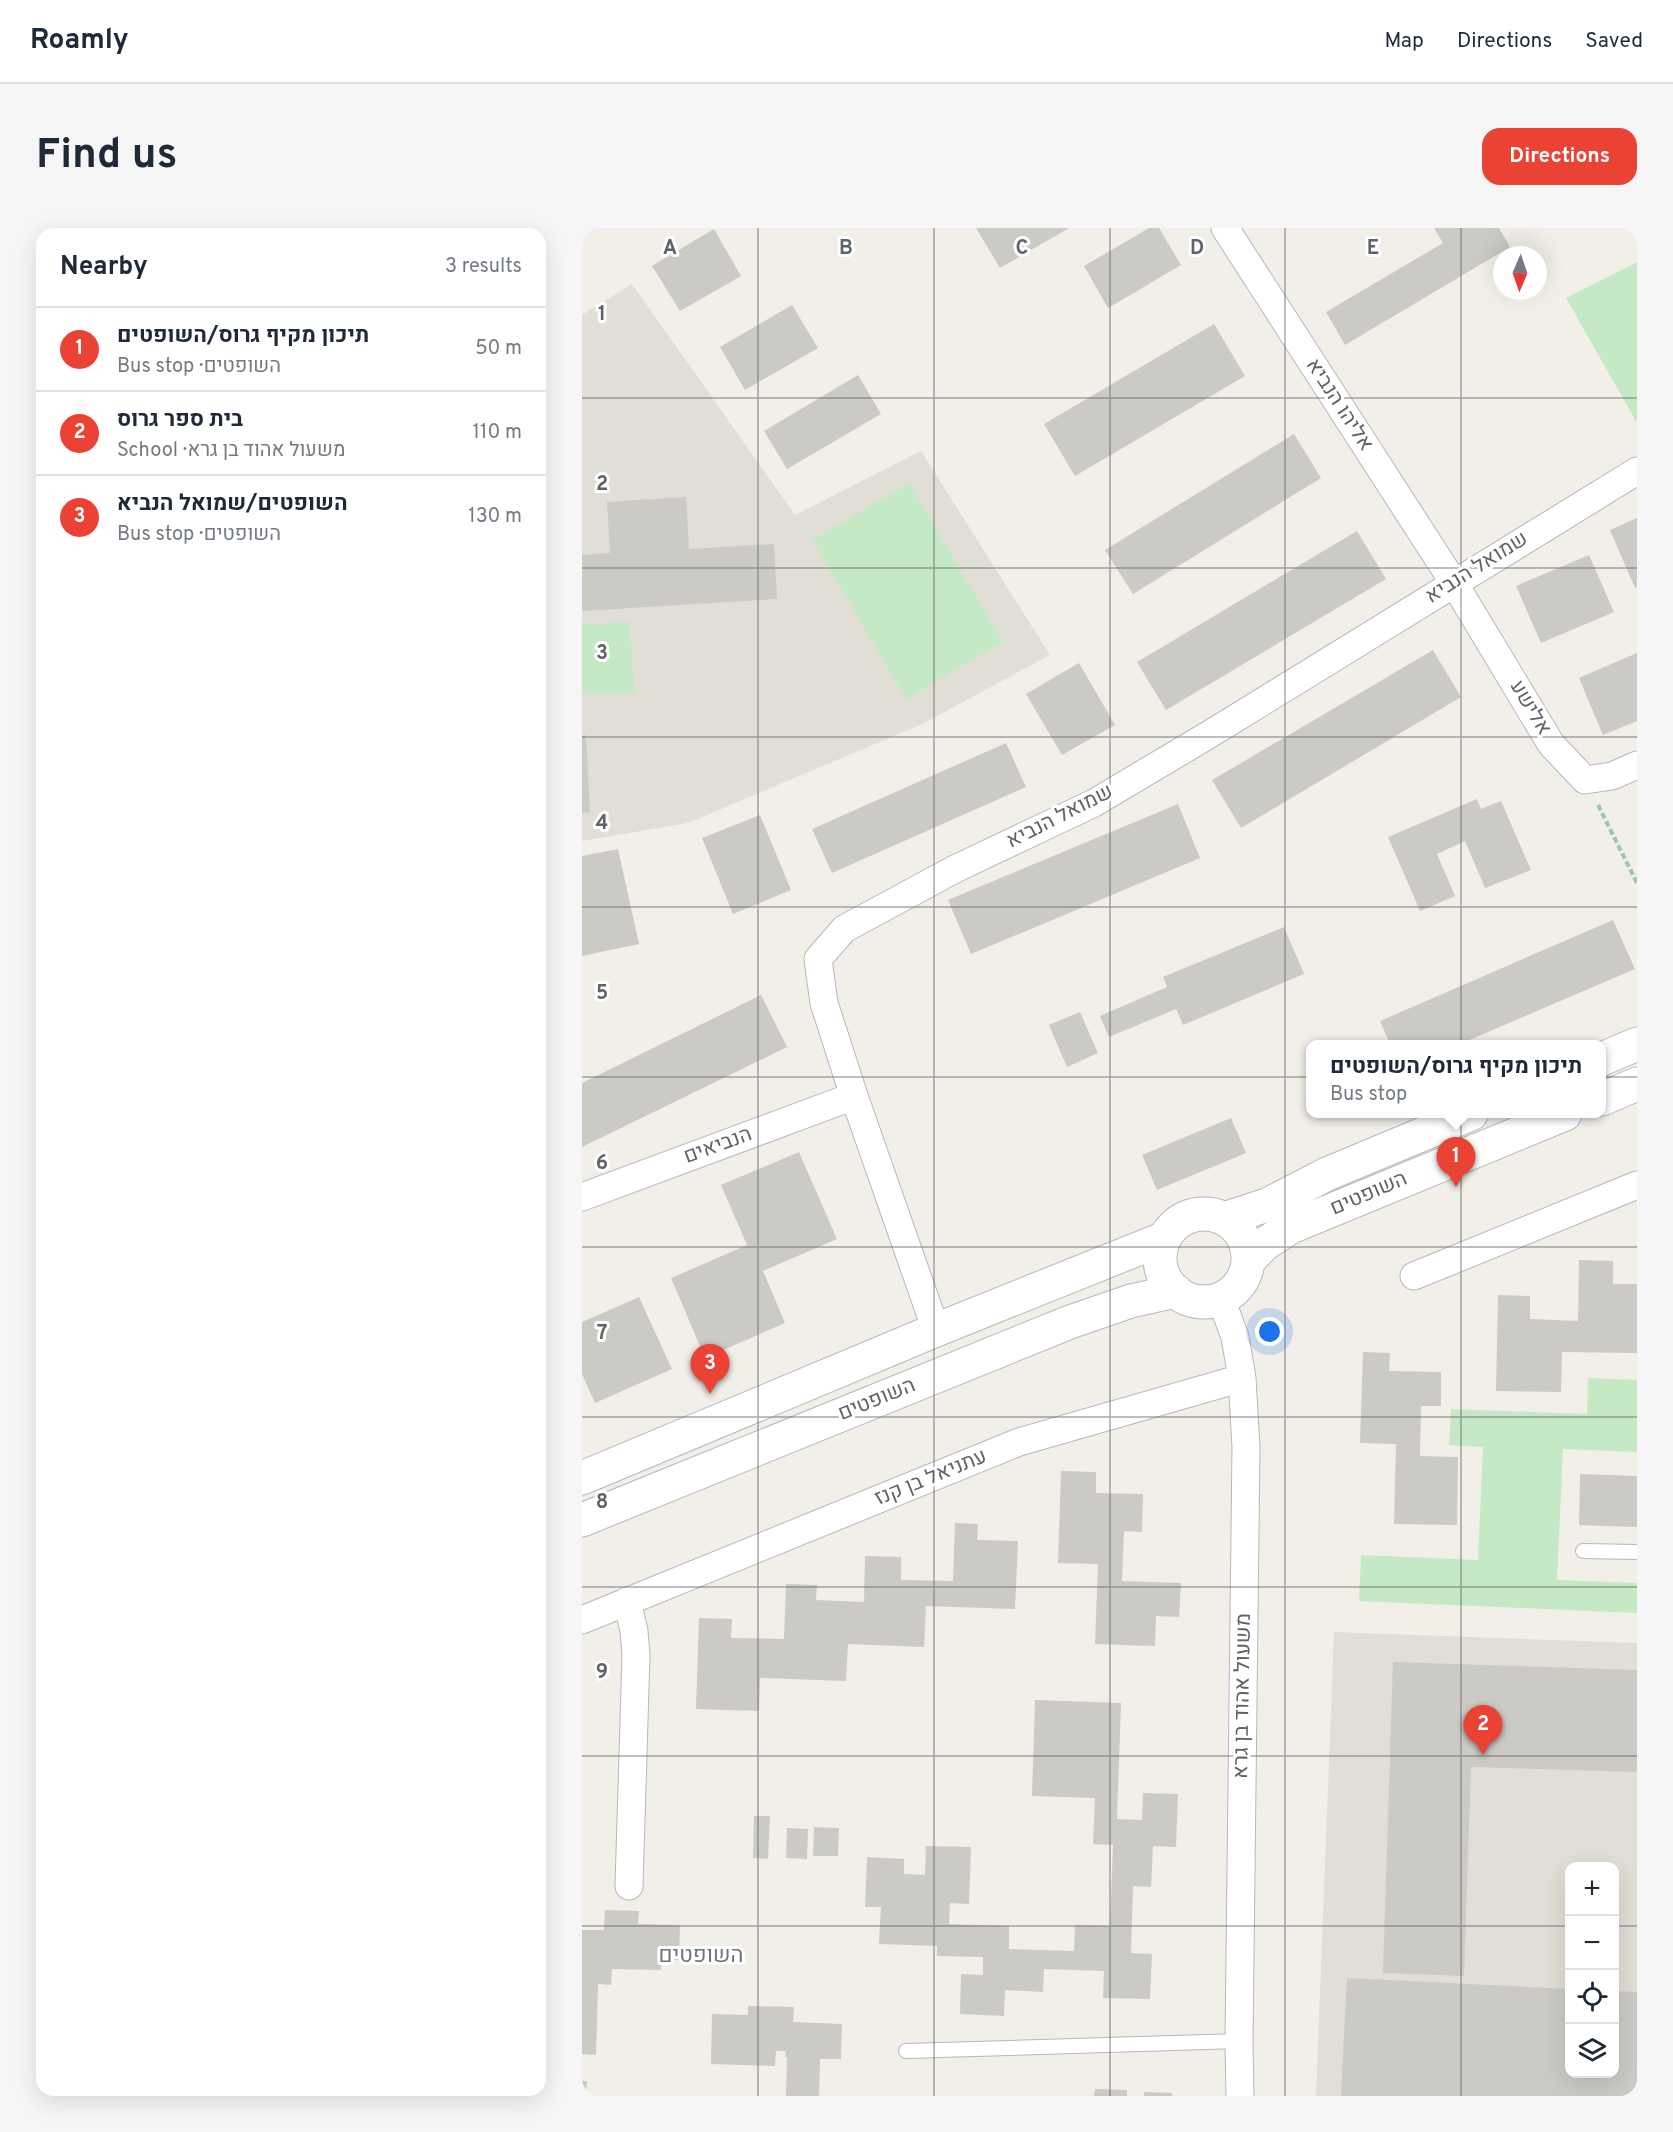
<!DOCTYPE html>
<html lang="en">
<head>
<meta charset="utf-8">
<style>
  body { margin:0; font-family:Overpass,Heebo,sans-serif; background:#f6f6f7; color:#1f2937 }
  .controls { position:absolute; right:18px; bottom:18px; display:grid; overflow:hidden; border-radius:12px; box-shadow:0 6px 24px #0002 }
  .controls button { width:54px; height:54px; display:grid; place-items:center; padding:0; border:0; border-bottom:2px solid #e0e1e3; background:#fff; color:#1f2937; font:30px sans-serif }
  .compass { position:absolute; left:911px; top:18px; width:54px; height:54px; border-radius:50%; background:#fff; box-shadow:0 6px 24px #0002; rotate:182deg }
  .you { position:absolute; left:688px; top:1104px; width:21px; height:21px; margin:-15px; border:4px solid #fff; border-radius:50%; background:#1a73e8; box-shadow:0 0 0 9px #1a73e833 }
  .badge { display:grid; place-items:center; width:39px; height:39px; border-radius:50%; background:#ea4335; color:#fff; font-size:20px; font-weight:700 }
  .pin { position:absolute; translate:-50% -50px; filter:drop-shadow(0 2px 3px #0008) }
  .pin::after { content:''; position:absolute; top:32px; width:21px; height:18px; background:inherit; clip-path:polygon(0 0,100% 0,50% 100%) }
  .popup { position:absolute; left:724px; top:812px; width:300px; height:78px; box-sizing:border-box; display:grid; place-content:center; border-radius:12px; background:#fff; filter:drop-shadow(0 2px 4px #0005); font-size:20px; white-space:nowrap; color:#747a83 }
  .popup b { font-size:22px; color:#1f2937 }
  .popup::after { content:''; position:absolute; left:50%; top:100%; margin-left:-12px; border:12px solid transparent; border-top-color:#fff }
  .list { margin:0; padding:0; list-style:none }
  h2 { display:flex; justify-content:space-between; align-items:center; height:78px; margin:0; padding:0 24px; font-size:26px }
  h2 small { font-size:20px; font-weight:400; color:#747a83 }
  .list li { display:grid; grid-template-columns:39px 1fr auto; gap:18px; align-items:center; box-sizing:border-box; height:84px; padding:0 24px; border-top:2px solid #e0e1e3 }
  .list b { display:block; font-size:22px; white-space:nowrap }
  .list p { margin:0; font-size:20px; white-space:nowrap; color:#747a83 }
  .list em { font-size:20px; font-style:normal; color:#747a83 }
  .icon { flex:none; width:33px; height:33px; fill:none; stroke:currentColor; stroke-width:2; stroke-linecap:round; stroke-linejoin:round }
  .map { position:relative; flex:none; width:1055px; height:1868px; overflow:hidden; border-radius:18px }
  header { display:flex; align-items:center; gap:36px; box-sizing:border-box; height:84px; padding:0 30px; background:#fff; border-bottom:2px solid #e0e1e3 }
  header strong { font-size:28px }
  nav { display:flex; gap:33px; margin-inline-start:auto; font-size:21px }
  .intro { display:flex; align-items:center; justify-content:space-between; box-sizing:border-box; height:144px; padding:0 36px }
  h1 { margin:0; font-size:42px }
  .button { padding:15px 27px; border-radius:18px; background:#ea4335; color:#fff; font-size:21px; font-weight:700 }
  main { display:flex; gap:36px; padding:0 36px }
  aside { flex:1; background:#fff; border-radius:18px; box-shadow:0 6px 24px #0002 }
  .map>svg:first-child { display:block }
  .education { fill:#e1ded6; fill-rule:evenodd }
  .green { fill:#c5e8c5 }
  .building { fill:#cccac5 }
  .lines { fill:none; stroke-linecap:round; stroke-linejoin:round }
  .service-casing { stroke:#b5b8bc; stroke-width:16 }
  .minor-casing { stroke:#b5b8bc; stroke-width:29 }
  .tertiary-casing { stroke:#b5b8bc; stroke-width:35 }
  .path { stroke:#9cc7a9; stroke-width:4; stroke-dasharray:6 3; stroke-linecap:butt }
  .service { stroke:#fff; stroke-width:14 }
  .minor { stroke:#fff; stroke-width:27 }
  .tertiary { stroke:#fff; stroke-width:33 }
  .grid { fill:none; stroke:#5f6368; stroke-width:1.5; stroke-opacity:0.55 }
  .labels { text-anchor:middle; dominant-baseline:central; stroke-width:6; stroke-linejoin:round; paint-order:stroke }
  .street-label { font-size:21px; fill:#5f6368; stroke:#fff }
  .neighbourhood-label { font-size:22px; fill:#70757a; stroke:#fff }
  .grid-label { font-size:20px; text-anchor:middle; font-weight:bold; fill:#5f6368; stroke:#fff; stroke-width:6; stroke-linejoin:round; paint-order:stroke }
</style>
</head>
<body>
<header>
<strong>Roamly</strong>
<nav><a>Map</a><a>Directions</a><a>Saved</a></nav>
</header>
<div class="intro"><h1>Find us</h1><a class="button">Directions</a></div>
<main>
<aside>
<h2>Nearby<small>3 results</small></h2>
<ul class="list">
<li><span class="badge">1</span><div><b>תיכון מקיף גרוס/השופטים</b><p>Bus stop · השופטים</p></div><em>50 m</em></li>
<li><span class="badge">2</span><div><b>בית ספר גרוס</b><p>School · משעול אהוד בן גרא</p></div><em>110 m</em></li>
<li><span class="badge">3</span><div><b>השופטים/שמואל הנביא</b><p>Bus stop · השופטים</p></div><em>130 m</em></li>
</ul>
</aside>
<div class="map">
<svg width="1055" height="1868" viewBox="0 0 1055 1868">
  <rect width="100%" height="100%" fill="#f1efe8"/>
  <path class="education" d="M50,56L213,287L339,223L468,427L340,496L106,595L0,613V87Z
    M752,1404L1055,1415V1868H734ZM987,1638H1032V1846H987Z"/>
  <path class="green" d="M1055,34V195L984,70Z
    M327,255L421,414L324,471L230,312Z
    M48,394L52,465L0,467V396Z
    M1006,1150L1055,1152V1224L981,1221L975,1352L1055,1355V1385L777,1373L779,1327L896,1332L901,1219L867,1217L869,1181L1005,1186Z"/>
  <path class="building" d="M394,0H487L418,40Z
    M567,0H577L599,37L526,80L502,38Z
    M852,0H917L928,19L763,117L744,84L861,15Z
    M132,1L159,48L98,83L70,38Z
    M210,77L236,120L163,162L138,119Z
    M632,96L663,148L493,248L462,196Z
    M276,147L299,186L205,241L182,203Z
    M712,206L739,250L551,366L523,322Z
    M104,269L107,321L192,316L195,371L0,383V327L28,325L25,274Z
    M1055,290V359L1053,360L1028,302Z
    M775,303L804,351L584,482L555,434Z
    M1007,327L1032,384L959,415L934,358Z
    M851,422L879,469L659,600L630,552Z
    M1055,425V493L1021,507L997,450Z
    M497,435L533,497L480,527L444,466Z
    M4,507L8,584L0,585V508Z
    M424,515L444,559L250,645L230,601Z
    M895,571L899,581L919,573L949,642L903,660L883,613L855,626L873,668L838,683L806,609Z
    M596,576L618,630L389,726L366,672Z
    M178,587L209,662L151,686L120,610Z
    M36,621L57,716L0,728V628Z
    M1031,692L1053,741L878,816H808L798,793Z
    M702,699L722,746L601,797L594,781L527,809L518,788L585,759L581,749Z
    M179,767L205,819L0,919V855Z
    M498,784L516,825L485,839L467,797Z
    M649,890L664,925L575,962L560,927Z
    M217,924L255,1011L181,1043L203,1095L123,1130L89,1050L165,1017L139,957Z
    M997,1032L1031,1033V1056H1055V1125L980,1124L979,1164L914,1163L916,1067L948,1068V1091L996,1093Z
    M57,1069L90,1141L13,1175L0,1146V1094Z
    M781,1124L808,1125L807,1143L859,1144V1178H839L838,1228L876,1229L875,1297L812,1296L814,1216L778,1215Z
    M479,1243L514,1244V1265L561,1266L560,1304L542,1303L540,1353L599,1355L597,1389L574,1388L573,1418L513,1416L516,1336L476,1335Z
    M998,1246L1055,1248V1299L997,1297Z
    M373,1295L396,1296L395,1312L436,1313L433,1381L344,1378L342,1419L266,1416L264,1453L178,1450L177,1483L114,1481L117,1390L150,1391L149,1410L202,1411L204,1356L235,1357L234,1372L282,1374L283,1328L319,1329V1352L371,1353Z
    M811,1434L1055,1442V1544L889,1539L882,1748L801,1745Z
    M453,1472L539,1475L535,1591L560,1592L561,1565L596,1566L594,1619L571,1618L569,1659L551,1658L549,1725L570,1726L568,1771L521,1770L522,1743L462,1741L461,1764L423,1762L422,1788L378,1786L379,1746L401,1747V1729L355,1728V1718L297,1716L299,1679H283L285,1629L322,1631V1646L343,1647L344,1618L389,1619L387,1676L368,1675L367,1696L427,1698V1721L492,1723L493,1697L528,1698L531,1617L511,1616L513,1570L450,1568Z
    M172,1588H188L186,1631L171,1630Z
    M232,1599L257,1600L256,1628H231Z
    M205,1600L226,1601L225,1631L204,1630Z
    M23,1682L57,1683L56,1696L98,1697L97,1732L80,1731L79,1742L30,1741L29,1757L16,1756L14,1827L0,1826V1702H22Z
    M765,1750L987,1761V1846H1032V1763L1055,1764V1868H759Z
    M166,1778L212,1779L211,1794L260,1796L259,1831H238L237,1868H204L205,1829H203L204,1823H194L193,1838L129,1836L130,1786L166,1787Z
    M0,1853H5L4,1868H0Z
    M513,1861L545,1862V1868H512Z
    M562,1864L590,1865V1868H562Z"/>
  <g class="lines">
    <g class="service-casing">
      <path id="service" d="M1001,1323L1055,1324
        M324,1823L657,1813"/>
    </g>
    <g class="minor-casing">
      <path id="minor" d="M643,0L872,355L969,516L1003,552L1030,548L1055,537
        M0,969L272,868
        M832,1048L1055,957
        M639,1071L653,1109L660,1150L664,1219L657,1813L658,1868
        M354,1102L272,868L242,775L236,731L262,701L373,641L512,575L628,506L1055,243
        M45,1373L52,1403L54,1427L47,1658
        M0,1392L437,1214L660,1150"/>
    </g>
    <g class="tertiary-casing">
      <path id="tertiary" d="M1020,831L1055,816
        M1020,871L1055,856
        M578 1030a44 44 0 1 1 88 0a44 44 0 1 1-88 0Z
        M642,991L685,977L745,946L889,886
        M666,1033L684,1015L709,999L983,886
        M0,1250L354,1102L583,1010
        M0,1292L488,1094L549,1073L594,1063"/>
    </g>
    <path class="path" d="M1016,577L1055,655"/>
    <use href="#service" class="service"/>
    <use href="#minor" class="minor"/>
    <use href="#tertiary" class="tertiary"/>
  </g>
  <path class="grid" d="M176,0V1868M352,0V1868M528,0V1868M703,0V1868M879,0V1868M0,170H1055M0,340H1055M0,509H1055M0,679H1055M0,849H1055M0,1019H1055M0,1189H1055M0,1359H1055M0,1528H1055M0,1698H987M1032,1698H1055"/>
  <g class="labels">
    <g class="street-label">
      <text transform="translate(757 177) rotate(57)">אליהו הנביא</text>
      <text transform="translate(895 340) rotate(-32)">שמואל הנביא</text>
      <text transform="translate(948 480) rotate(59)">אלישע</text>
      <text transform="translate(478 589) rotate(-27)">שמואל הנביא</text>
      <text transform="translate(136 918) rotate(-20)">הנביאים</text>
      <text transform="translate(787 966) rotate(-23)">השופטים</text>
      <text transform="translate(295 1172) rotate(-22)">השופטים</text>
      <text transform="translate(349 1250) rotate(-22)">עתניאל בן קנז</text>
      <text transform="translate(661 1468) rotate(-89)">משעול אהוד בן גרא</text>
    </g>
    <g class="neighbourhood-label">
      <text x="119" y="1728">השופטים</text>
    </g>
  </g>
  <g class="grid-label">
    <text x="88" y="26">A</text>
    <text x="264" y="26">B</text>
    <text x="440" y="26">C</text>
    <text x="615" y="26">D</text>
    <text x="791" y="26">E</text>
    <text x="20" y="92">1</text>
    <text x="20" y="262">2</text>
    <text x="20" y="431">3</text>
    <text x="20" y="601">4</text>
    <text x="20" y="771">5</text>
    <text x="20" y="941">6</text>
    <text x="20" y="1111">7</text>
    <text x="20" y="1280">8</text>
    <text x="20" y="1450">9</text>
  </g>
</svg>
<div class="controls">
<button>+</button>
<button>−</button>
<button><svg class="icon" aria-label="locate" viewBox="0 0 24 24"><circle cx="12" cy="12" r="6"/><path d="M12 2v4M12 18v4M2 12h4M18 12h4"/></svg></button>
<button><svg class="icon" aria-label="layers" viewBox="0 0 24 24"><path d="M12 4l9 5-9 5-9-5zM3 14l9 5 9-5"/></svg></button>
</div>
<svg class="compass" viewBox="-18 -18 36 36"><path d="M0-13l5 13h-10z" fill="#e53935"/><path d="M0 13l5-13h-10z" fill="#747a83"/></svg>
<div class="you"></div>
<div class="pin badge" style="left:874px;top:959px">1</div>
<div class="popup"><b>תיכון מקיף גרוס/השופטים</b>Bus stop</div>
<div class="pin badge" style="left:901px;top:1527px">2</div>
<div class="pin badge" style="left:128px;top:1166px">3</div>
</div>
</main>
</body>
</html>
